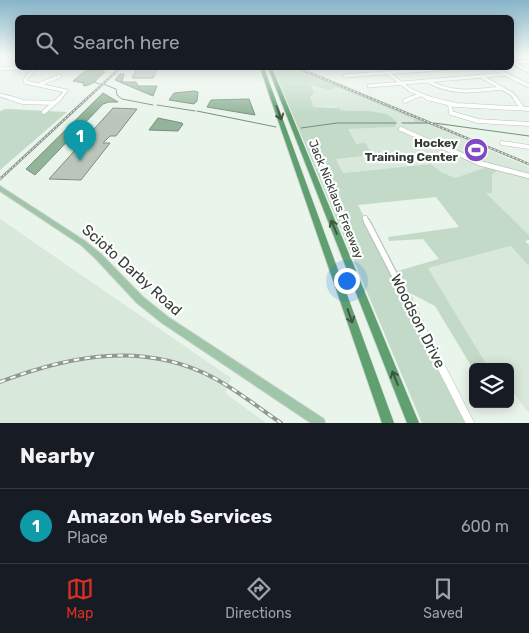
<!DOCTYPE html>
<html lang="en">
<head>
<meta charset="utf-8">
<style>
  body { margin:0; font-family:Rubik,sans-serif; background:#242831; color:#f1f3f6 }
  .controls { position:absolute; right:15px; bottom:15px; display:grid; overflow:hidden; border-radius:8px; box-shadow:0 2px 12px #0003 }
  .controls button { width:45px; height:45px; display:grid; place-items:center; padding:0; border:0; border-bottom:1px solid #363941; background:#171b24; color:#f1f3f6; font:25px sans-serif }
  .you { position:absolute; left:346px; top:280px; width:18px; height:18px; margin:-12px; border:4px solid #fff; border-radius:50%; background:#1a73e8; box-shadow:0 0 0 8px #1a73e833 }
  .badge { display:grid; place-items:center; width:32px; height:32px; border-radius:50%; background:#d93025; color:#fff; font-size:16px; font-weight:700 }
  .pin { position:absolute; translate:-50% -41px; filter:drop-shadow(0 1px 2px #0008) }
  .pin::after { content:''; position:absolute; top:26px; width:18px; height:15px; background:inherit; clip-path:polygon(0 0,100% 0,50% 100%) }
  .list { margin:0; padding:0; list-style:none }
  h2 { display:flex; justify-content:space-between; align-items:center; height:65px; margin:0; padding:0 20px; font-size:21px }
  h2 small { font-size:16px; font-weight:400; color:#9ea1a6 }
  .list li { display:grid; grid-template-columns:32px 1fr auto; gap:15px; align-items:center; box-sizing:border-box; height:75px; padding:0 20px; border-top:1px solid #363941 }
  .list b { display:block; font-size:19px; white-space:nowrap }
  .list p { margin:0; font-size:16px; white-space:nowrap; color:#9ea1a6 }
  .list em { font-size:16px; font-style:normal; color:#9ea1a6 }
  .icon { flex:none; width:28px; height:28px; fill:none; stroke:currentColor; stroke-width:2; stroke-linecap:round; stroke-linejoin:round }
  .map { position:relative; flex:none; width:529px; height:423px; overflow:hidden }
  .search { position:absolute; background:#171b24; box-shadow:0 2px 12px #0003; left:15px; right:15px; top:15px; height:55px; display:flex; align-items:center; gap:12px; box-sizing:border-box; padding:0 18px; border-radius:8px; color:#9ea1a6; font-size:19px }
  .sheet { height:140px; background:#171b24 }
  nav { display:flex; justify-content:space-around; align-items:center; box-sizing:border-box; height:70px; border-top:1px solid #363941; background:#171b24; font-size:14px; color:#9ea1a6 }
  nav a { display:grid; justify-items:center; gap:2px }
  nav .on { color:#d93025 }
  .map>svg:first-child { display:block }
  .built { fill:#d8e8db }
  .green { fill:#c2dac7 }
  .water { fill:#93b49a; stroke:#778f7c }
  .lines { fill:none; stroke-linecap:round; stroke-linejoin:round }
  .stream { stroke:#778f7c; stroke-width:1 }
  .building { fill:#bac5bc; stroke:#828c84 }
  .minor-far4-casing { stroke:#bac5bc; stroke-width:4.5 }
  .minor-far3-casing { stroke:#bac5bc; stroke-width:5 }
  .minor-far2-casing { stroke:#bac5bc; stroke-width:6 }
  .minor-far1-casing { stroke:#bac5bc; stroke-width:8 }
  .minor-casing { stroke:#bac5bc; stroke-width:9 }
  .major-casing { stroke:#cfd0cf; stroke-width:2 }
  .highway-casing { stroke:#cfd0cf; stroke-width:1 }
  .minor-far4 { stroke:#fff; stroke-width:3 }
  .minor-far3 { stroke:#fff; stroke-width:4 }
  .minor-far2 { stroke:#fff; stroke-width:4.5 }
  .minor-far1 { stroke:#fff; stroke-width:5.5 }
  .minor { stroke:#fff; stroke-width:8 }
  .major { fill:#a0c6a9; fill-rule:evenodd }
  .highway { fill:#60a070; fill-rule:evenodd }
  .rail-far1-casing { stroke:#919892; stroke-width:2.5 }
  .rail-casing { stroke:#919892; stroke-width:4 }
  .rail-far1 { stroke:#fcfffd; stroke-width:1; stroke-dasharray:2; stroke-linecap:butt }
  .rail { stroke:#fcfffd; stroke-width:2; stroke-dasharray:5.5; stroke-linecap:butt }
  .oneway { stroke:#405444 }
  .labels { text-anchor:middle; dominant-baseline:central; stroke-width:4.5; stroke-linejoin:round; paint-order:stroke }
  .poi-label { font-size:12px; font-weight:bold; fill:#363a36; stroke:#fcfffd; text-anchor:end }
  .street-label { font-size:12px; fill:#363a36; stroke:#fcfffd }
  .near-street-label { font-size:15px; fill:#363a36; stroke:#fcfffd }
</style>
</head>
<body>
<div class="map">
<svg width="529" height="423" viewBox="0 0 529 423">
  <rect width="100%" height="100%" fill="#e9f4eb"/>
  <path class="built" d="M310,84L330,90L337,86L415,119V123H401L428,124L529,167V235L485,192L492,175L497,171L487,167L455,178L441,172L431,164L343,173L336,159L373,155L356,144L347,129L394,127L397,123L380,112L340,110L334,106L313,107Z
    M0,219L231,378L225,393L266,423H0Z
    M512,246L529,266V413L510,389V367H488L428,268Z"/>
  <path class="green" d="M273,68H295L529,166L428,124L401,123L415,122L414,119L337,87L330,90L310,85L314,91L311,97L313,107L340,108V110C358,112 387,107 397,123L395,127L348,129L356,144L365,143L373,155L336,159L343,173L431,164L441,172L455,178L487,167L498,170L492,175V193H486L529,235V240L525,241L529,245V266L511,246L428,268L488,367H473V369L435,306L410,293L427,328H423L394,272L439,259L423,239L389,241L388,237L459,227L436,197L358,205L469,423H422Z
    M5,109H9L67,112L0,170V111Z"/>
  <path class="water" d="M100,70L105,72C97,78 96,84 84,86L83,83L73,81L85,71Z
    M120,74H124L122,82H136L138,86H157L153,96L115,80Z
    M194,91L198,92L197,101L194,104L169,100L174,93Z
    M103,93L118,102H109L103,104L35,175L26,169Z
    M249,99L255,115L207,107L211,100Z
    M158,118L182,123L183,124L178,131L149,130Z"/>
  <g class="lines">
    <path class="stream" d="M93,82L100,84
      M103,84L116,89L117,95L122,99L153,105
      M157,105L195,111
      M197,111L276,127
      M402,123H430
      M434,123L529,136
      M301,128L337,123H396"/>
  </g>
  <path class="building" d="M137,68H157L153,78H132Z
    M113,108L137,109L116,136H110L103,143H110L81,180L49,179Z"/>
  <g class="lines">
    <g class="minor-far4-casing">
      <path id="minor-far4" d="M0,59H18
        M512,63L529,71
        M512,63L529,61
        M36,68L26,78L25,82L66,91L59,99
        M493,68L529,86
        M0,69L19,68
        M388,73L410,90L431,99
        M344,76L452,68
        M482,77L512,94L516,99
        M428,81C451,95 476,91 502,88
        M38,85L60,76
        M369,86L506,74
        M0,95L14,99
        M409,99L420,95"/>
    </g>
    <g class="minor-far3-casing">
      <path id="minor-far3" d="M10,98L23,102L54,103
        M427,98L456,105L529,109
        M515,98L522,108
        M405,101L412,98
        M450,104L451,113L478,121L529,124
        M44,112L60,98
        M401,129L458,154
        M502,143L529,147"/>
    </g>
    <g class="minor-far2-casing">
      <path id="minor-far2" d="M455,152L479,163L529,176
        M365,218L367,223"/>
    </g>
    <g class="minor-far1-casing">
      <path id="minor-far1" d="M367,222L413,311"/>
    </g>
    <g class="minor-casing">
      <path id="minor" d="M412,310L470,423"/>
    </g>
    <g class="major-casing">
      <path id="major" d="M0,186L85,241L101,254L143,297L168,317L324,419L325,423H311L162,323L137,303L95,258L81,245L0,191Z"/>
    </g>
    <g class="highway-casing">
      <path id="highway" d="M260,68H264L394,423H382Z
        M268,68H272L419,423H407Z"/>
    </g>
    <use href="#minor-far4" class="minor-far4"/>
    <use href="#minor-far3" class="minor-far3"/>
    <use href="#minor-far2" class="minor-far2"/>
    <use href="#minor-far1" class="minor-far1"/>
    <use href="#minor" class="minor"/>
    <use href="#major" class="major"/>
    <use href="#highway" class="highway"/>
    <g class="rail-far1-casing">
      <path id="rail-far1" d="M298,68L529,164
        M0,179L120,68"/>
    </g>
    <g class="rail-casing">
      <path id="rail" d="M0,382C71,355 144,341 214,378C238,391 259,408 281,423"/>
    </g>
    <use href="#rail-far1" class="rail-far1"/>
    <use href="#rail" class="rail"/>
  </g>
  <defs><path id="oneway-shaft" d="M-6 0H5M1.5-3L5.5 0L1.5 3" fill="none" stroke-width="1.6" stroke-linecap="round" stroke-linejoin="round" transform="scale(1.25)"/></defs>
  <g class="oneway">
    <use href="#oneway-shaft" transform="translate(279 113) rotate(70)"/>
    <use href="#oneway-shaft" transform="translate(334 227) rotate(-112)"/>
    <use href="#oneway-shaft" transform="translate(350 316) rotate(71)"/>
    <use href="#oneway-shaft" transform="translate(395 378) rotate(-112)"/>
  </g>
  <linearGradient id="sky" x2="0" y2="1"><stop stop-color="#86b4c9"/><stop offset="0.49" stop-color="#f5faf6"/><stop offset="1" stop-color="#f5faf6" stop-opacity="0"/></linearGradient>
  <rect width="529" height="115" fill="url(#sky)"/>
  <defs>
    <g id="stadium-disc" transform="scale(1.25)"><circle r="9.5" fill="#804ac2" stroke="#fcfffd"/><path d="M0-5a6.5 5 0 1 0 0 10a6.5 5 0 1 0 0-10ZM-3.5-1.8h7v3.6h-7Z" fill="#fff"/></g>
  </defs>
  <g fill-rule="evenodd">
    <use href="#stadium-disc" x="476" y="150"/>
  </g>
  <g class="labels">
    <g class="poi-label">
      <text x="458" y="143">Hockey<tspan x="458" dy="14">Training Center</tspan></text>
    </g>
    <g class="street-label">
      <text transform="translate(336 199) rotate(68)">Jack Nicklaus Freeway</text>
    </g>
    <g class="near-street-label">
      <text transform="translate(132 270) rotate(42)">Scioto Darby Road</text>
      <text transform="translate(418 321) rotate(63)">Woodson Drive</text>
    </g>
  </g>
</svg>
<div class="controls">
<button><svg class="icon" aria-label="layers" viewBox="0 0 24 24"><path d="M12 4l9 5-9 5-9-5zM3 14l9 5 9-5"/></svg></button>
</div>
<div class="you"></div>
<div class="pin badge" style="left:80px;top:161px;background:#0f9aa8">1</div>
<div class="search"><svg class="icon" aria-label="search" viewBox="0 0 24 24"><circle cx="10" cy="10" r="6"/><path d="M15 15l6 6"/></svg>Search here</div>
</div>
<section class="sheet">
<h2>Nearby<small></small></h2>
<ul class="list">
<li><span class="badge" style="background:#0f9aa8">1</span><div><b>Amazon Web Services</b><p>Place</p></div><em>600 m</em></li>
</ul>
</section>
<nav>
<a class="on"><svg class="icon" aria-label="map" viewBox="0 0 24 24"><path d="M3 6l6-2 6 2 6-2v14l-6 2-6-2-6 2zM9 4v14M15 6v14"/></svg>Map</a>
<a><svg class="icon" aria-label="directions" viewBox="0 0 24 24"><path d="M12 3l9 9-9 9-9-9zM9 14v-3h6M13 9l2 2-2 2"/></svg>Directions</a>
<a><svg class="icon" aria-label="saved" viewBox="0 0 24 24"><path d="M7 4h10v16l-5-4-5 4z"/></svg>Saved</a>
</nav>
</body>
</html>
